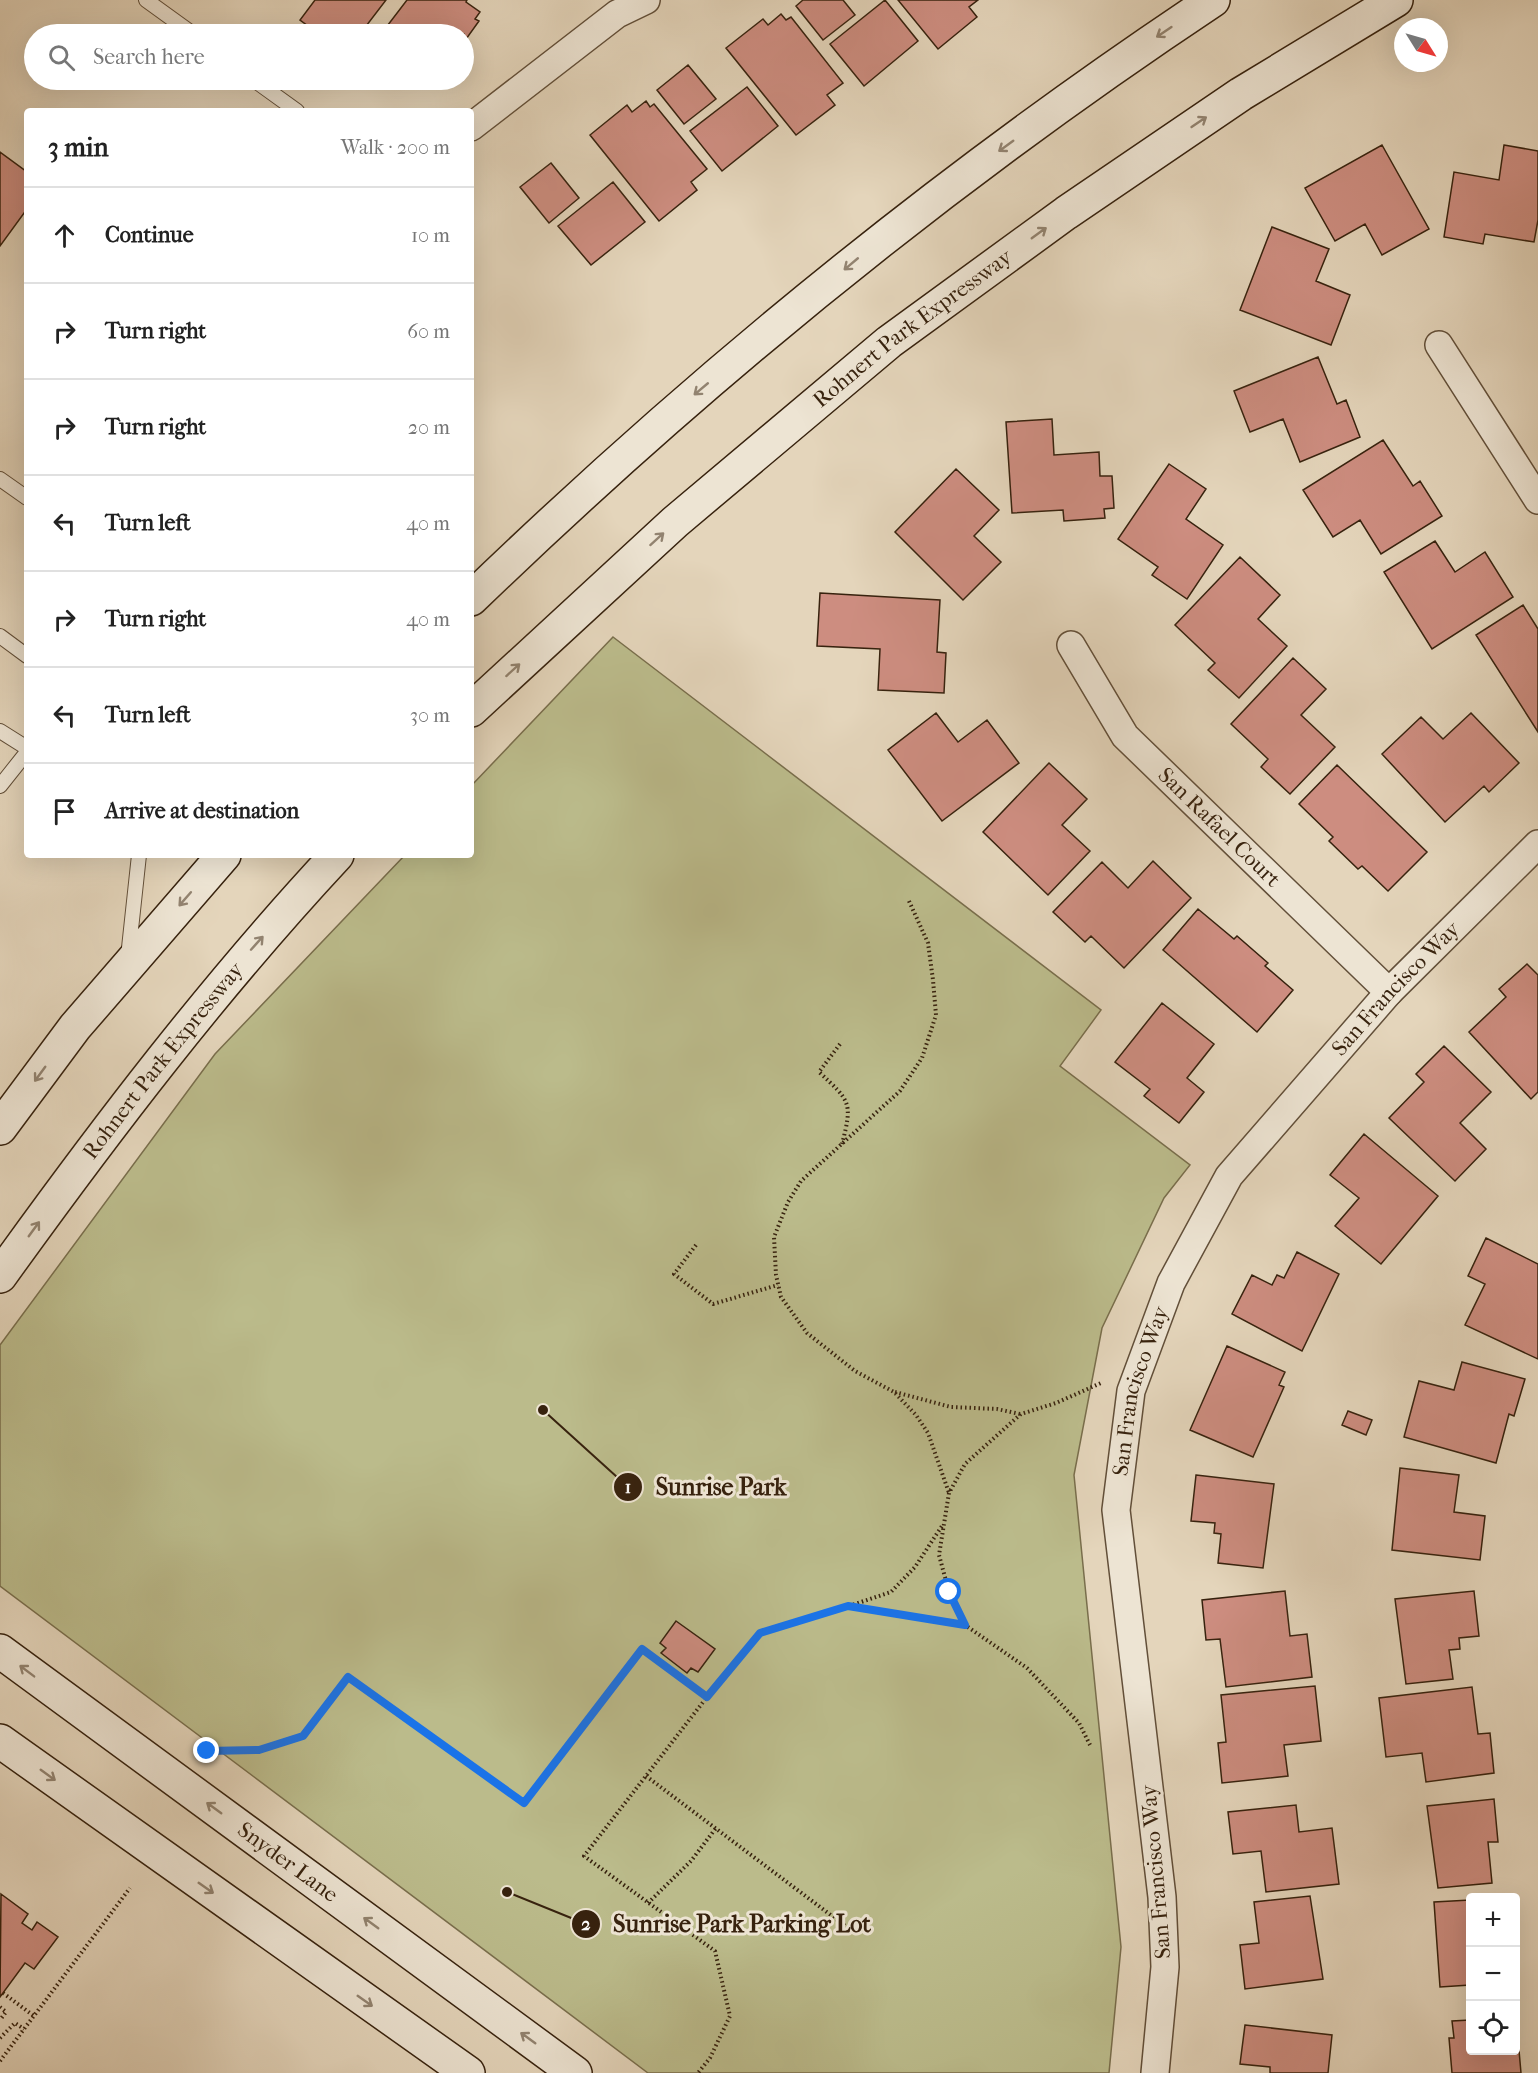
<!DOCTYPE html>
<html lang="en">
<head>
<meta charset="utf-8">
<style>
  body { margin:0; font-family:"IM FELL French Canon",serif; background:#f2f2f2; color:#222 }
  .controls { position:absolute; right:18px; bottom:18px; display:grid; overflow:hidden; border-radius:6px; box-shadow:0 6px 24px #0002 }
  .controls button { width:54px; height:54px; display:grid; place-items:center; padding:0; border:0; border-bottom:2px solid #e0e0e0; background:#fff; color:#222; font:30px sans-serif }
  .compass { position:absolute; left:1394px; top:18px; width:54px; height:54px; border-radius:50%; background:#fff; box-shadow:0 6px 24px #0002; rotate:127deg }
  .stop { position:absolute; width:18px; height:18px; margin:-14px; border:4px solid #1a73e8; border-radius:50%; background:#fff }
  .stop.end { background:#1a73e8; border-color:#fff; box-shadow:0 2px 6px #0008 }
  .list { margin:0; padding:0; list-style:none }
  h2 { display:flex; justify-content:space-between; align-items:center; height:78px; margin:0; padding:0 24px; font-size:26px }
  h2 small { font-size:20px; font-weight:400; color:#767676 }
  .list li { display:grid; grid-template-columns:39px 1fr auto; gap:18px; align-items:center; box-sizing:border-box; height:96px; padding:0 24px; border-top:2px solid #e0e0e0 }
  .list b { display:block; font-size:22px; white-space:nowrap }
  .list em { font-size:20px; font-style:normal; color:#767676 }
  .icon { flex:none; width:33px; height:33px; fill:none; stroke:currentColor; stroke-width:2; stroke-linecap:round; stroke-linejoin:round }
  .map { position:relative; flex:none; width:1538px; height:2073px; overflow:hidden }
  .search { position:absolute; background:#fff; box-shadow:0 6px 24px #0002; left:24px; top:24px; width:450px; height:66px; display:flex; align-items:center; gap:15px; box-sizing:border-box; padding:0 21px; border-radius:33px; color:#767676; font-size:22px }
  .panel { position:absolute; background:#fff; box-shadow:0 6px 24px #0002; left:24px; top:108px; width:450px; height:750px; border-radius:6px }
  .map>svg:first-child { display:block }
  .green { fill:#bbbb8b; stroke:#796e4c; stroke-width:1.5 }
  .building { fill:#cd8d80; stroke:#37220e; stroke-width:1.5 }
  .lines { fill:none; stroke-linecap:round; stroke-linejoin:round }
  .lane-casing { stroke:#624f39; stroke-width:16 }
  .street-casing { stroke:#624f39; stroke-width:30 }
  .secondary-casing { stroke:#37220e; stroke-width:36 }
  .path { stroke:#37220e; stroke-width:4; stroke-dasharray:1.5 3; stroke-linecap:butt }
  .lane { stroke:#ede4d3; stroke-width:14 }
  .street { stroke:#ede4d3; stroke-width:27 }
  .secondary { stroke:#ede4d3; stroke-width:33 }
  .oneway { stroke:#928370 }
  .route { stroke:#1a73e8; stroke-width:8 }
  .labels { text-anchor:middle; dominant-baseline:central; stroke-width:6; stroke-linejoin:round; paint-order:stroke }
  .street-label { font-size:22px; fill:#37220e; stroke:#ede4d3 }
  .leader { fill:none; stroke:#37220e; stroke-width:2 }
  .callout-dot { fill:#37220e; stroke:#ede4d3; stroke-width:2 }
  .mark-label { font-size:18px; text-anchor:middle; font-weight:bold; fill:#fff }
  .callout-label { font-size:24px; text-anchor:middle; font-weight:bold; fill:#37220e; stroke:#ede4d3; stroke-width:6; stroke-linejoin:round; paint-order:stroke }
</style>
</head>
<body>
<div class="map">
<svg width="1538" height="2073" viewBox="0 0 1538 2073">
  <rect width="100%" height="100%" fill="#e4d5bb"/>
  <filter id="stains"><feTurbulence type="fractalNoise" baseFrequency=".00333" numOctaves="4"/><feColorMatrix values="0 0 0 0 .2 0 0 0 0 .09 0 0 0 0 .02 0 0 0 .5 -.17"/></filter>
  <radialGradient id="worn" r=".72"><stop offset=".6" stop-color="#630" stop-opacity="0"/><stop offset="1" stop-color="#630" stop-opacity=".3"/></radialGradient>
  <path class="green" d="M613,637L1101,1010L1060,1066L1190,1165L1164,1198L1102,1328L1074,1475L1121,1947L1109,2073H648L0,1586V1345L215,1054L405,855H471V786Z"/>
  <path class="building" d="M315,0H386L360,34H319L300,20Z
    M407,0H467L466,2L480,12L475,19L479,21L464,42V34H381Z
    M803,0H843L855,15L823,40L796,6Z
    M885,0L918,41L864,86L830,44Z
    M898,0H978L969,7L977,17L938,49Z
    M781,14L786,20L791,17L843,83L827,95L835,105L796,135L726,48L763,19L768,25Z
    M688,65L716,99L684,124L657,90Z
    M417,80H436L429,88Z
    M747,87L778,126L722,171L690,131Z
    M646,101L650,107L654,104L707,169L691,182L697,190L659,221L590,135L627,105L632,112Z
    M1382,145L1429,229L1382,255L1365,224L1335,241L1305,188Z
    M1504,145L1538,151V220L1534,242L1485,234L1483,244L1444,237L1454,172L1499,180Z
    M0,152L27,172V209L0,246Z
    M551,163L579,198L549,223L520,187Z
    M613,182L645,222L591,265L558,226Z
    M1272,227L1329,249L1316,281L1350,295L1331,345L1240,310Z
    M1318,357L1337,404L1346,400L1360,437L1300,462L1283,419L1250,432L1234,391Z
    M1052,419L1054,455L1099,452L1100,476H1112L1114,508L1104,509L1105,518L1064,521L1063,510L1012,513L1006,422Z
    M1383,440L1413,486L1420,481L1442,516L1381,554L1360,520L1333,537L1303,490Z
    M1169,464L1206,489L1186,519L1223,545L1187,599L1152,575L1158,567L1118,539Z
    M956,469L999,510L974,536L1001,562L963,600L895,532Z
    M1435,541L1455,572L1485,552L1513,597L1432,649L1384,572Z
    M1240,557L1280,595L1258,619L1287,646L1239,698L1208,670L1215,663L1175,625Z
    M820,593L940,600L937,652L946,653L944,693L878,690L880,649L817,646Z
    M1523,605L1538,629V732L1476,635Z
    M1293,658L1326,689L1301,715L1335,747L1290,794L1261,767L1268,759L1231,724Z
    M936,713L958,742L987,720L1019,763L942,821L888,750Z
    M1471,713L1519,763L1489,792L1484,786L1445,822L1382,754L1421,717L1443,739Z
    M1049,763L1087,799L1062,825L1090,851L1048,895L983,832Z
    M1337,765L1427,852L1388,891L1362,866L1358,869L1329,841L1333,837L1299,804Z
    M1153,861L1191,898L1124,968L1091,936L1085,942L1053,912L1102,862L1128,888Z
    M1198,909L1234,939L1237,936L1268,963L1265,966L1293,990L1257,1032L1163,950Z
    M1527,964L1538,975V1092L1531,1099L1469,1032L1506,997L1499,989Z
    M1162,1003L1214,1044L1187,1078L1204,1092L1179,1123L1144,1096L1150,1089L1115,1062Z
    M1444,1046L1491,1092L1460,1123L1486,1149L1455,1181L1389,1118L1424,1082L1416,1074Z
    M1364,1134L1438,1196L1381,1264L1335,1226L1359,1198L1330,1175Z
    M1486,1238L1538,1264V1359L1465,1325L1485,1284L1468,1276Z
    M1297,1252L1339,1274L1302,1351L1232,1314L1252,1275L1272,1285L1277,1275L1284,1278Z
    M1227,1346L1285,1372L1279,1385L1284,1387L1253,1457L1190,1430Z
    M1462,1362L1525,1379L1514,1416L1509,1414L1496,1463L1404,1437L1419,1381L1454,1390Z
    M1348,1411L1372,1420L1366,1435L1342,1425Z
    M1400,1468L1459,1475L1454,1512L1485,1516L1480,1560L1392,1550Z
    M1196,1475L1274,1484L1263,1568L1218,1563L1221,1534L1214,1533L1215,1523L1191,1521Z
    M1285,1591L1290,1636L1307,1634L1312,1677L1226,1687L1220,1639L1206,1640L1202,1600Z
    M1474,1591L1479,1636L1459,1638L1460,1649L1449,1650L1453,1679L1406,1684L1395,1599Z
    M676,1621L715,1649L698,1672L691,1668L687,1673L661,1653L666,1648L660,1643Z
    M1315,1686L1321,1741L1284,1745L1288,1776L1222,1783L1218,1743L1226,1742L1221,1695Z
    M1472,1687L1478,1734L1490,1733L1494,1773L1426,1782L1422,1753L1386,1757L1379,1698Z
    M1494,1799L1498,1842H1488L1492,1883L1438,1888L1427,1806Z
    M1296,1805L1299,1832L1332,1828L1339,1884L1266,1892L1261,1851L1233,1854L1228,1812Z
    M1,1894L28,1914L22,1923L32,1930L37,1922L58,1937L34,1969L25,1963L0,1997Z
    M1310,1896L1323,1979L1245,1989L1240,1945L1259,1943L1254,1902Z
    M1470,1900V1985L1440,1987L1434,1902Z
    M1516,1949L1518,1981H1516Z
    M1516,2016L1521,2073H1452L1449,2038H1454L1452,2021L1470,2020V2050H1516Z
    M1245,2025L1332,2035L1328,2073H1270V2067L1240,2064Z"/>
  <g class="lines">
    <g class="lane-casing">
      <path id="lane" d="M146,0L193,34
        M254,80L297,111
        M0,479L27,498
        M0,636L27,656
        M0,731L27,748
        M0,786L27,752
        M128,957L139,855"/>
    </g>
    <g class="street-casing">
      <g id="street">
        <path d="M471,127L617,14L646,0"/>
        <path d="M1439,345L1538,500"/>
        <path id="s1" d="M1071,645L1125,736L1389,992"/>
        <path id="s2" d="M1155,2073L1165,1967L1162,1897L1116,1510L1131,1391L1171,1283L1229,1176L1389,992L1538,844"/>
      </g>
    </g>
    <g class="secondary-casing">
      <g id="secondary">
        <path d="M471,599C700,378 948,176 1213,0"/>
        <path id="s3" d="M471,710L675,522L889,342L1066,213L1241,94L1396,0"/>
        <path d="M0,1128L75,1027L224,855"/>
        <path id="s4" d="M0,1276C105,1130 214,987 337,855"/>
        <path id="s5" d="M0,1651L575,2073"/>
        <path d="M0,1741L468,2073"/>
      </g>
    </g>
    <path class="path" d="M909,901L928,943L933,980L936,1015L922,1058L900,1091L801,1181L788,1202L774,1237L776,1275L781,1297L807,1333L855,1371L894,1392L916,1415L928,1433L949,1493
      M840,1044L819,1072C850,1101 853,1102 842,1144
      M696,1245L674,1274L713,1304L778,1285
      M895,1392L951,1407L997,1409L1020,1414
      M849,1606L891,1592L915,1567L942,1526
      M964,1624L949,1592L939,1555L949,1493L965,1464L1021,1414L1056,1403L1101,1383
      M707,1697L760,1633L848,1606L965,1625L1027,1668L1079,1723L1090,1745
      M207,1751L259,1750L303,1736L348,1677L524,1803L642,1649L707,1697L584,1856L715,1951L730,2016L710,2058L698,2073
      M646,1776L852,1931
      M648,1903L691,1861L716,1828
      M3,1993L34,2016
      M0,2007L6,2012L0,2020
      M0,2038L15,2023L24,2029
      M0,2061L130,1888"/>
    <use href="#lane" class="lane"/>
    <use href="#street" class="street"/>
    <use href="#secondary" class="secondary"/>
  </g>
  <defs><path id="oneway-shaft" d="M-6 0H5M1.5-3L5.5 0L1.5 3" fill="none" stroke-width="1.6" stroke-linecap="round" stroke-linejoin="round" transform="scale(1.5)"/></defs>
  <g class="oneway">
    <use href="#oneway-shaft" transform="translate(1164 32) rotate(146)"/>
    <use href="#oneway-shaft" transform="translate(1199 122) rotate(-34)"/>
    <use href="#oneway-shaft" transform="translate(1006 146) rotate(144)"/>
    <use href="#oneway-shaft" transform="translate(1039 233) rotate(-36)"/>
    <use href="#oneway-shaft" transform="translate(851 264) rotate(140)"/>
    <use href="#oneway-shaft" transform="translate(701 389) rotate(140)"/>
    <use href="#oneway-shaft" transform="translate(657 539) rotate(-42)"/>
    <use href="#oneway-shaft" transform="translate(513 670) rotate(-42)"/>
    <use href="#oneway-shaft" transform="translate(185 899) rotate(131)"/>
    <use href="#oneway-shaft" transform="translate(257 943) rotate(-48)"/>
    <use href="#oneway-shaft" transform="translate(40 1074) rotate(126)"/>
    <use href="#oneway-shaft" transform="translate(34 1229) rotate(-54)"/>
    <use href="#oneway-shaft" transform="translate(27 1671) rotate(-143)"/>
    <use href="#oneway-shaft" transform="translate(48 1775) rotate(36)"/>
    <use href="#oneway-shaft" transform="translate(214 1808) rotate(-144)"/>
    <use href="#oneway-shaft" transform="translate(206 1888) rotate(35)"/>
    <use href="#oneway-shaft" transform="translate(371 1923) rotate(-144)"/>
    <use href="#oneway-shaft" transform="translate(365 2001) rotate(35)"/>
    <use href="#oneway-shaft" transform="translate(528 2038) rotate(-144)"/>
  </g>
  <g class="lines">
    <path class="route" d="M207,1751L259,1750L303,1736L348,1677L524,1803L642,1649L707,1697L760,1633L848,1606L965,1625L949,1592"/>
  </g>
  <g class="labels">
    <g class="street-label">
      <text stroke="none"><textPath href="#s3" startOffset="584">Rohnert Park Expressway</textPath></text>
      <text stroke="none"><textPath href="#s1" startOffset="237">San Rafael Court</textPath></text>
      <text stroke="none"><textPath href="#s2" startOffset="1174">San Francisco Way</textPath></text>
      <text stroke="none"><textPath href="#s4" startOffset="270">Rohnert Park Expressway</textPath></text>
      <text stroke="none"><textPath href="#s2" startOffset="688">San Francisco Way</textPath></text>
      <text stroke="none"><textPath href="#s5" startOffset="357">Snyder Lane</textPath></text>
      <text transform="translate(1156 1872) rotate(-95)">San Francisco Way</text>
    </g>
  </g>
  <path class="leader" d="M543 1410L628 1487M507 1892L586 1924"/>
  <g class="callout-dot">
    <circle cx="543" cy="1410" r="6"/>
    <circle cx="507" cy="1892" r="6"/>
    <circle cx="628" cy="1487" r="15"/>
    <circle cx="586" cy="1924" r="15"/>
  </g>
  <g class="mark-label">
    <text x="628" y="1493">1</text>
    <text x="586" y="1930">2</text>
  </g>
  <g class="callout-label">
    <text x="721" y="1495">Sunrise Park</text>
    <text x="742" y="1932">Sunrise Park Parking Lot</text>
  </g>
  <rect width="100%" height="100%" filter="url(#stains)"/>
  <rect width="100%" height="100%" fill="url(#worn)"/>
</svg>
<div class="controls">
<button>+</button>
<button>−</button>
<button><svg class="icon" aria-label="locate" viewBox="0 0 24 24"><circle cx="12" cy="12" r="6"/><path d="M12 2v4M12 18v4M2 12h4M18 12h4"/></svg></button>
</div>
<svg class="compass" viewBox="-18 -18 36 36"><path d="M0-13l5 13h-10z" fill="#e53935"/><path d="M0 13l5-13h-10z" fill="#767676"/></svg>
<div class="stop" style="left:949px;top:1592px"></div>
<div class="stop end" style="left:207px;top:1751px"></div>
<div class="search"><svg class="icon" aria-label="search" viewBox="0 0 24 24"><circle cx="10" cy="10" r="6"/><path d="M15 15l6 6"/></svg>Search here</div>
<section class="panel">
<h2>3 min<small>Walk · 200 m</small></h2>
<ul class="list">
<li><svg class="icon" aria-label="ahead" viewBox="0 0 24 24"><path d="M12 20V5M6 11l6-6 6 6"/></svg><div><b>Continue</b></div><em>10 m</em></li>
<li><svg class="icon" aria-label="right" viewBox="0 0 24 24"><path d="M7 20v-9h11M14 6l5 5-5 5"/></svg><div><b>Turn right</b></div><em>60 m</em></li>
<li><svg class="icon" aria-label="right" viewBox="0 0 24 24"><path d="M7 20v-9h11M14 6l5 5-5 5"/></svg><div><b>Turn right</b></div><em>20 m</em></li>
<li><svg class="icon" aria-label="left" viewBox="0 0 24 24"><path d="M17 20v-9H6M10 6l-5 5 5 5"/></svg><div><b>Turn left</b></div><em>40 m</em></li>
<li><svg class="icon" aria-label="right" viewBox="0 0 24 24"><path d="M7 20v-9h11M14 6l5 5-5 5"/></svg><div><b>Turn right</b></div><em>40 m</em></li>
<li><svg class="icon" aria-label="left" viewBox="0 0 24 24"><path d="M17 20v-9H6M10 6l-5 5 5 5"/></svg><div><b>Turn left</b></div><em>30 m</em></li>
<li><svg class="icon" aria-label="arrive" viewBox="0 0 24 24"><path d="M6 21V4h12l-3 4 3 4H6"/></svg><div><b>Arrive at destination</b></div></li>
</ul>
</section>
</div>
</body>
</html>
